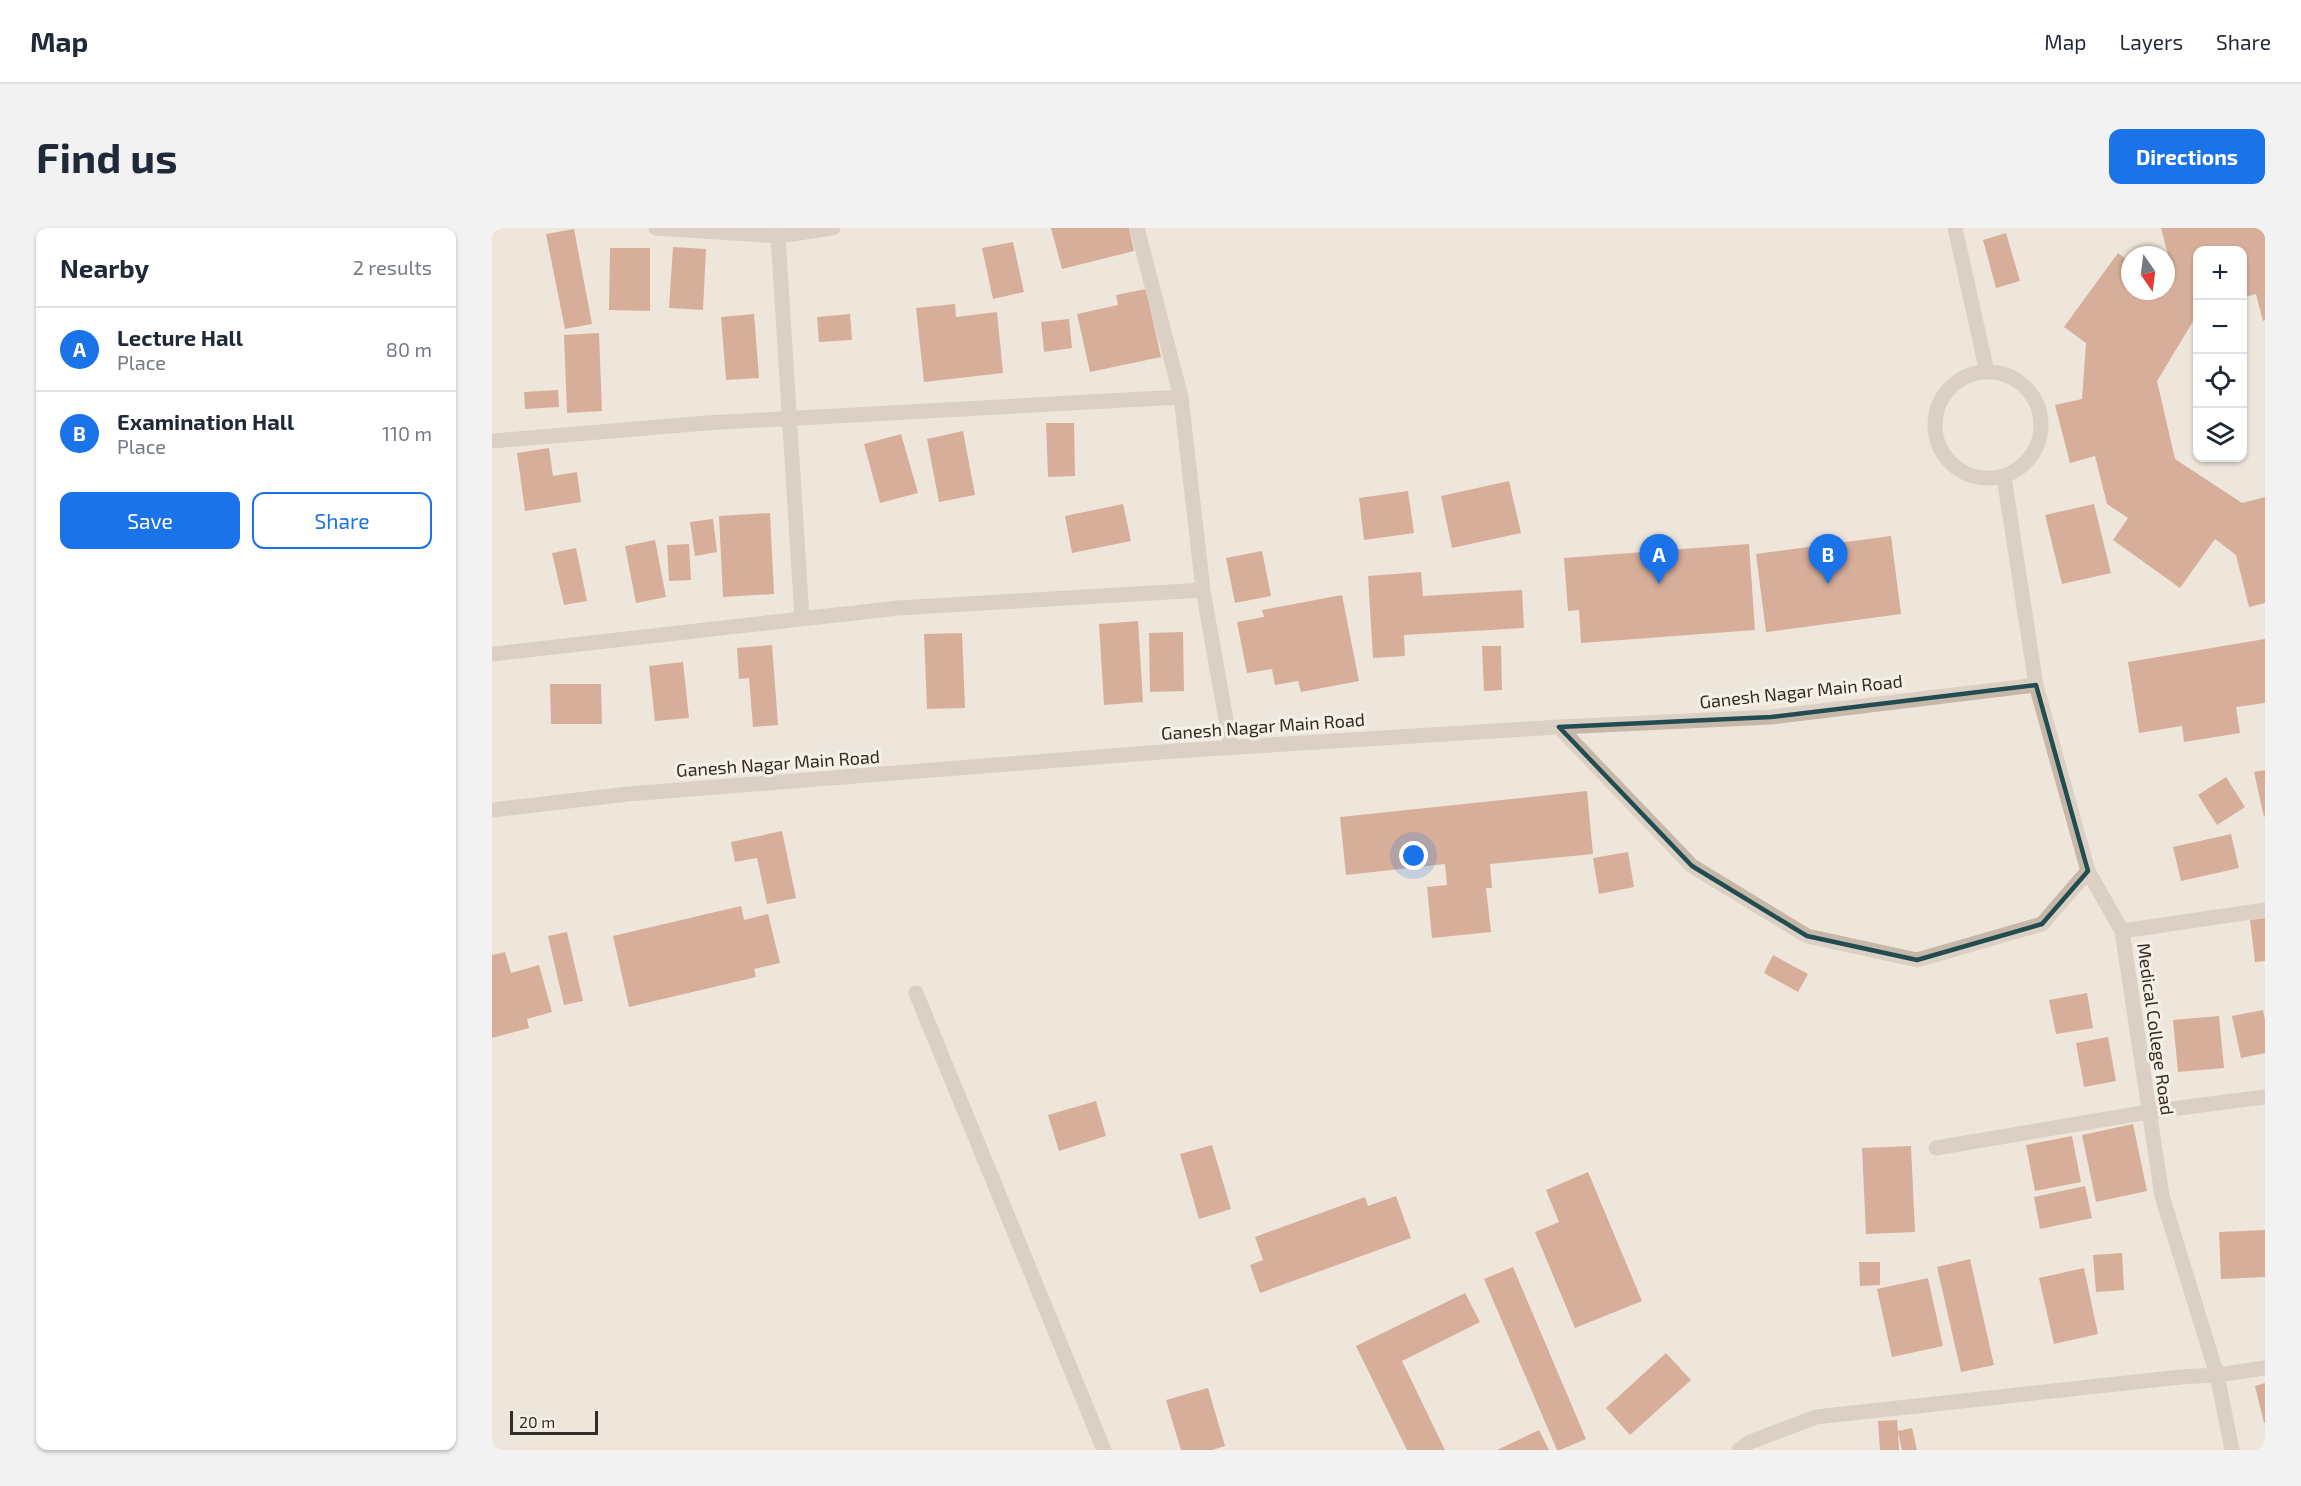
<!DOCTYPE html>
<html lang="en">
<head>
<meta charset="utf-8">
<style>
  body { margin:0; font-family:"Exo 2",sans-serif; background:#f2f2f3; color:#1f2937 }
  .controls { position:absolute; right:18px; top:18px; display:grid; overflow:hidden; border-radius:12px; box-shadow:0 2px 4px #0004 }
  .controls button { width:54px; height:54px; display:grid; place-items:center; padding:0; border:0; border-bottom:2px solid #e0e1e3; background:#fff; color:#1f2937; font:30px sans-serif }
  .compass { position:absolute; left:1629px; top:18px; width:54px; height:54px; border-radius:50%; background:#fff; box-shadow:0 2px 4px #0004; rotate:166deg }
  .scale { position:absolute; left:18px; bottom:15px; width:88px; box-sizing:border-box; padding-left:6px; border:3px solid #332c27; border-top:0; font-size:16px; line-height:21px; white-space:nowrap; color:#332c27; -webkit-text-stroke:4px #f7f0e7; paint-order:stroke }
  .you { position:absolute; left:922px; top:628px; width:21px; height:21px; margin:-15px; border:4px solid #fff; border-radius:50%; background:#1a73e8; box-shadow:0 0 0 9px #1a73e833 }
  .badge { display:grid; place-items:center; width:39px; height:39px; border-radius:50%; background:#1a73e8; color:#fff; font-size:20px; font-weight:700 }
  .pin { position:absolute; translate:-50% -50px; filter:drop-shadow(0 2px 3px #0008) }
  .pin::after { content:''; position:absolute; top:32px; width:21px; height:18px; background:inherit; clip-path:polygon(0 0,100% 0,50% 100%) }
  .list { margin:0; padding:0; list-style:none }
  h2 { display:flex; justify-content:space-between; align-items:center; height:78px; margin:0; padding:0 24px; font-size:26px }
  h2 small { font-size:20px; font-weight:400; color:#747a83 }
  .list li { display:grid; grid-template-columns:39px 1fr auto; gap:18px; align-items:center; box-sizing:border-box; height:84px; padding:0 24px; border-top:2px solid #e0e1e3 }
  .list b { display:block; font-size:22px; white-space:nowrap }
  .list p { margin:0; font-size:20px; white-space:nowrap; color:#747a83 }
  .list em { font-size:20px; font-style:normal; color:#747a83 }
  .actions { display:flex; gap:12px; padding:18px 24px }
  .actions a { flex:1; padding:14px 0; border:2px solid #1a73e8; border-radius:12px; text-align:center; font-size:21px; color:#1a73e8 }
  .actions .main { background:#1a73e8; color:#fff }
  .icon { flex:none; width:33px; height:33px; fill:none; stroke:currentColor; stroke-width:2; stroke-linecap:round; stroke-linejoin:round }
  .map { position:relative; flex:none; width:1773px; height:1222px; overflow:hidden; border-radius:12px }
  header { display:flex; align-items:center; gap:36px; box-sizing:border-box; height:84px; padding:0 30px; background:#fff; border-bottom:2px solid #e0e1e3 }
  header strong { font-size:28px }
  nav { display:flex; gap:33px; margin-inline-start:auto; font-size:21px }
  .intro { display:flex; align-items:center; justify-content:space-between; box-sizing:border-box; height:144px; padding:0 36px }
  h1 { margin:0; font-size:42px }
  .button { padding:15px 27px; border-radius:12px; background:#1a73e8; color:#fff; font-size:21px; font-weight:700 }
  main { display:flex; gap:36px; padding:0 36px }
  aside { flex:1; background:#fff; border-radius:12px; box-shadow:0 2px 4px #0004 }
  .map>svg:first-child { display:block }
  .building { fill:#bb6c4d }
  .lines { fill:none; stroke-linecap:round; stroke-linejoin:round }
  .minor { stroke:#c6b7a8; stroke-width:15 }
  .marked { fill:none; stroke:#214c51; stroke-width:4.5; stroke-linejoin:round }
  .labels { text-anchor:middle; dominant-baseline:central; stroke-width:6; stroke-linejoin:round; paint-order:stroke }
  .street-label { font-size:18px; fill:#332c27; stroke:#f7f0e7 }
</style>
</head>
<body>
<header>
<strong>Map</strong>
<nav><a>Map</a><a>Layers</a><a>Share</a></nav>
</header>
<div class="intro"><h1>Find us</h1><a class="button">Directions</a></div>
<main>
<aside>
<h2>Nearby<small>2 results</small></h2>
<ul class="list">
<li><span class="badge">A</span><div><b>Lecture Hall</b><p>Place</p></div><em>80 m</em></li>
<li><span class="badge">B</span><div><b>Examination Hall</b><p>Place</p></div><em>110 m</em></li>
</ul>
<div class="actions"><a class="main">Save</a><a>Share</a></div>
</aside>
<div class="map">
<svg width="1773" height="1222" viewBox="0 0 1773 1222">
  <rect width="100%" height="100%" fill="#efe6db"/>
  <path class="building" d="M559,0H637L642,23L570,41Z
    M1669,0H1773V92L1771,93L1764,66L1750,70V22H1706V85L1665,153L1683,231L1750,275L1773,269V375L1757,379L1744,327L1723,311L1688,360L1621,312L1636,290L1615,276L1603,228L1578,235L1563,177L1590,171L1594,115L1572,99L1626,25L1638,34V63H1674V45L1679,38Z
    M82,1L100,96L73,101L54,6Z
    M1514,5L1528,53L1504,60L1491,12Z
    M521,14L532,64L501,71L490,20Z
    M181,19L214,21L211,82L177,80Z
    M118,20H158V83L117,82Z
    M654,61L669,129L598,144L585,86L626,77L624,67Z
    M463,76L464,89L505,84L511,145L432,154L424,80Z
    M262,86L267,150L234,152L229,89Z
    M358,86L360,112L327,114L325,89Z
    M577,91L580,120L552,124L549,94Z
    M107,105L110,183L75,185L72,107Z
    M66,162L67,179L33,181L32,164Z
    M554,195H582L583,248L556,249Z
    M471,203L483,267L447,274L435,211Z
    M409,206L426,265L388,275L372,216Z
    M57,220L61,248L85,244L89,274L33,283L25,225Z
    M1017,253L1029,305L960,320L949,268Z
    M916,263L922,305L872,312L867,270Z
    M631,276L639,313L580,325L573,288Z
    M1602,276L1619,345L1570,356L1553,287Z
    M278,285L282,366L231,369L227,288Z
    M221,291L225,324L203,328L198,294Z
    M1399,308L1409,386L1274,404L1264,326Z
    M163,312L174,369L144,375L133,318Z
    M197,316L199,352L177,353L175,317Z
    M1257,316L1263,402L1089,415L1087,382L1076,383L1072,330Z
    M84,320L95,373L72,377L60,325Z
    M770,323L779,368L743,375L734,330Z
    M929,344L931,368L1030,362L1032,400L912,407L913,428L881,430L876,348Z
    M850,367L867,453L809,464L806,453L783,457L780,441L755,445L745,394L772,389L770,382Z
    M646,393L651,474L612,477L607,396Z
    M691,404L692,463L658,464L657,405Z
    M470,405L473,480L435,481L432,406Z
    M1773,411V475L1744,479L1748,505L1692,514L1690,498L1647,505L1636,434Z
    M280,417L286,497L261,499L257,450L247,451L245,420Z
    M990,418H1009L1010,462L992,463Z
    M191,434L197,490L163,493L157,438Z
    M58,456H109L110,496H59Z
    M1773,542V588L1772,589L1762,544Z
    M1734,549L1753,579L1725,597L1706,567Z
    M1095,563L1101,626L998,636L1000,660H994L999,704L940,710L935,659L955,657L953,636L854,647L848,589Z
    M290,603L304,670L275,676L265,630L243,634L239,614Z
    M1739,606L1747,640L1689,653L1681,619Z
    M1136,624L1142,659L1107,666L1101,630Z
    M249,678L252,692L276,686L288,735L262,741L264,749L137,779L121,708Z
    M1773,690V733L1763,734L1758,692Z
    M75,704L91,773L72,777L56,708Z
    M13,724L19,745L47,737L60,784L35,791L37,800L0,810V727Z
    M1281,727L1316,746L1306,764L1272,745Z
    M1595,765L1601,800L1564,806L1557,772Z
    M1771,782L1773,792V825L1749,830L1740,788Z
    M1727,788L1732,840L1686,844L1681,792Z
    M1616,809L1624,853L1592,859L1584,815Z
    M604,873L614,908L567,923L556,887Z
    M1641,896L1655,963L1604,974L1590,907Z
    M1580,908L1589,954L1543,963L1534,917Z
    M720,917L739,981L707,991L688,926Z
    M1419,918L1423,1004L1374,1006L1370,920Z
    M1096,944L1150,1073L1083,1100L1043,1004L1067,994L1054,962Z
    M1593,958L1600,990L1548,1001L1542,969Z
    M904,968L919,1010L768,1065L758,1037L771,1032L763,1009L873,969L876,978Z
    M1773,1002V1049L1729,1051L1727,1004Z
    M1630,1025L1632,1062L1604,1064L1601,1027Z
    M1478,1031L1502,1137L1469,1144L1445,1039Z
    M1367,1034H1388V1057L1368,1058Z
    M1021,1039L1094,1211L1068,1222H1065L992,1051Z
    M1592,1040L1606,1106L1562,1116L1547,1050Z
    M1436,1050L1451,1118L1400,1129L1385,1061Z
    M973,1065L988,1094L910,1133L953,1222H915L864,1118Z
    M1174,1125L1199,1152L1138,1207L1114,1180Z
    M1773,1155V1195H1772L1763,1158Z
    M716,1160L733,1218L720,1222H689L674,1172Z
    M1405,1192L1406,1203L1420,1200L1425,1222H1410L1406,1203L1407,1222H1388L1386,1193Z
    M1047,1202L1057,1222H1005Z"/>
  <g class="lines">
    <path class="minor" d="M164,0L286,8L341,0
      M645,0L689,169L711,362L739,520
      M1463,0L1495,144
      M286,8L310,391
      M1443 197a53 53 0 1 1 106 0a53 53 0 1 1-106 0Z
      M0,213L214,195L689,169
      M1512,249L1544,457L1596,643L1630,703L1670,968L1725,1147L1740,1222
      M0,426L406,380L711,362
      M1067,499L1200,638L1315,708L1425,732L1550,696L1596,643
      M0,582L136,566L682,523L1067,499L1279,489L1544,457
      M1630,703L1773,682
      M424,765L612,1222
      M1444,920L1656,884L1773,869
      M1247,1222L1258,1214L1324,1189L1689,1149L1725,1147L1773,1140"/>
  </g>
  <path d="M0 0H1773V1222H0ZM1544,457L1596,643L1550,696L1425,732L1315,708L1200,638L1067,499L1279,489Z" fill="#efe6db" fill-opacity=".55" fill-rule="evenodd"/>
  <path class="marked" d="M1544,457L1596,643L1550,696L1425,732L1315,708L1200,638L1067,499L1279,489Z"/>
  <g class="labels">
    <g class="street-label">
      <text transform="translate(1309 463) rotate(-6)">Ganesh Nagar Main Road</text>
      <text transform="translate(771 498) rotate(-4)">Ganesh Nagar Main Road</text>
      <text transform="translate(286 535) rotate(-4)">Ganesh Nagar Main Road</text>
      <text transform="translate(1664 801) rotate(82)">Medical College Road</text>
    </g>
  </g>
</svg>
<div class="controls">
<button>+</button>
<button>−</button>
<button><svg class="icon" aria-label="locate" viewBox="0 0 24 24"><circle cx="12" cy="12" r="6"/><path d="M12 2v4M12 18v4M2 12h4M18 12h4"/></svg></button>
<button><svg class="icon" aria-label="layers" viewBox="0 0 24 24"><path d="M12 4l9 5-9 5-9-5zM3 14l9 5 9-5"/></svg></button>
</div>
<svg class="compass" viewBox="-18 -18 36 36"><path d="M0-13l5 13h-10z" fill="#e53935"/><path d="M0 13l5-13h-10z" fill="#747a83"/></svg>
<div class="scale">20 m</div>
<div class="you"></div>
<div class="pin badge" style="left:1167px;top:356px">A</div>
<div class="pin badge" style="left:1336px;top:356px">B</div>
</div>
</main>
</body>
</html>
